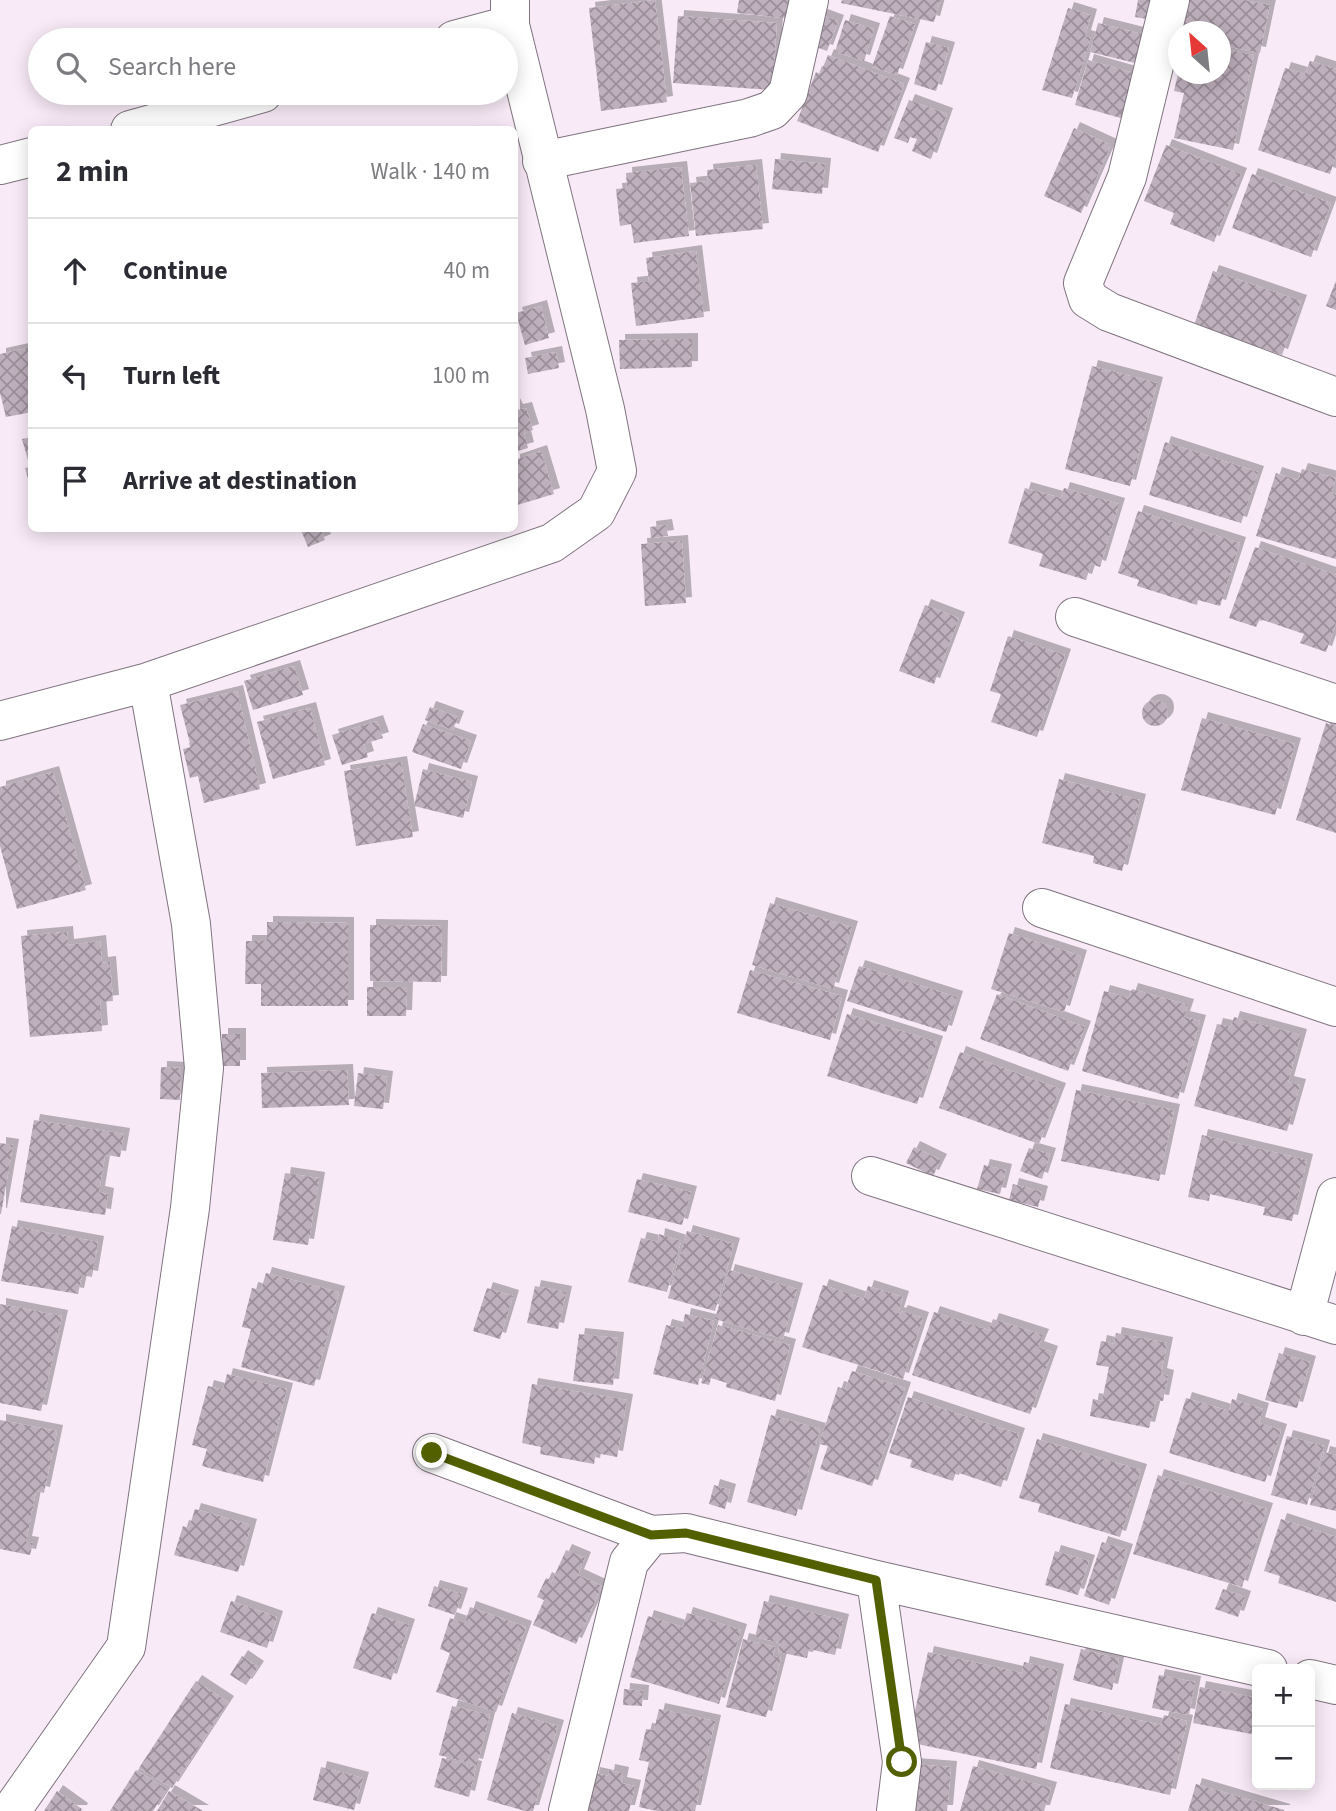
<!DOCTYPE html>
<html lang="en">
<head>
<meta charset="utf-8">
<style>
  body { margin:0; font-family:"Source Sans 3",sans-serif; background:#f2f2f3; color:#2b2b33 }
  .controls { position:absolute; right:21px; bottom:21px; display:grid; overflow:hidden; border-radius:10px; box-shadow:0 4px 18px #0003 }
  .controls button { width:63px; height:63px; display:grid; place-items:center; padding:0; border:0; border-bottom:2px solid #e1e1e2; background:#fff; color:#2b2b33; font:35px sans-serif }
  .compass { position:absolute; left:1168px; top:21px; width:63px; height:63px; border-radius:50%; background:#fff; box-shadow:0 4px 18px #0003; rotate:333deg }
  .stop { position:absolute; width:21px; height:21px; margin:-16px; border:5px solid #536000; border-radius:50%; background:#fff }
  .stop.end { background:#536000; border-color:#fff; box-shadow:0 2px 7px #0008 }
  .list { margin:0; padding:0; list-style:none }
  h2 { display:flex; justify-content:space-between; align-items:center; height:91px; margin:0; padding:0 28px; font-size:30px }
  h2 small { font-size:23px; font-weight:400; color:#7c7c81 }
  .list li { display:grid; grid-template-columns:46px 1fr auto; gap:21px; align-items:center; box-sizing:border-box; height:105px; padding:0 28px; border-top:2px solid #e1e1e2 }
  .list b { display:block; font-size:26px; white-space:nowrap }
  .list em { font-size:23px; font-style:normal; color:#7c7c81 }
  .icon { flex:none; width:38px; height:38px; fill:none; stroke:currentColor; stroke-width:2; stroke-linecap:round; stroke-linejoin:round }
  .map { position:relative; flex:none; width:1336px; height:1811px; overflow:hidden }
  .search { position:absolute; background:#fff; box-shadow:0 4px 18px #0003; left:28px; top:28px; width:490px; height:77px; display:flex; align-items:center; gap:18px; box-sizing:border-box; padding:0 24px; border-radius:38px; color:#7c7c81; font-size:26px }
  .panel { position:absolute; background:#fff; box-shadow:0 4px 18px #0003; left:28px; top:126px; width:490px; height:406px; border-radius:10px }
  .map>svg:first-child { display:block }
  .building { fill:url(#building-cross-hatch); filter:url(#shadow) }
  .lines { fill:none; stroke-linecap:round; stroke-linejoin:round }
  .minor-casing { stroke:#807480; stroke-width:40 }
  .minor { stroke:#fff; stroke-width:38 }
  .route { stroke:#536000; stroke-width:9 }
</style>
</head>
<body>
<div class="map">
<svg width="1336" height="1811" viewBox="0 0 1336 1811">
  <defs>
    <pattern id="building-cross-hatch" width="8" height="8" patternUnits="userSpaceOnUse" patternTransform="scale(1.75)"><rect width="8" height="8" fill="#beb0bd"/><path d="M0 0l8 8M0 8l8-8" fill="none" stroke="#9b8f9a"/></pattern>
    <filter id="shadow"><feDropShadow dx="6" dy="-6" stdDeviation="0" flood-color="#0004"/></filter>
  </defs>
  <rect width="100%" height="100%" fill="#f8eaf7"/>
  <path class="building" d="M655,0L667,102L601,111L589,8Z
    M739,0H797L794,19L737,13Z
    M842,0H940L934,22L841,3Z
    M1138,0H1157L1153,20L1135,17Z
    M1188,0H1244L1270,5L1260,53L1220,45V32H1181Z
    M1068,8L1091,15L1085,36L1091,38L1072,98L1042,90Z
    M816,13L838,21L827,51L805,43Z
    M678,16L777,23L772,90L673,83Z
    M890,16L915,24L897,75L872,67Z
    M845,20L874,29L864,61L835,52Z
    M1098,23L1146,35L1139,64L1090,52Z
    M926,42L949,48L936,91L914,84Z
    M1220,48L1254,55L1233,150L1174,138L1184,93L1174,91L1178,74H1220Z
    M828,55L904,84L878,152L797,121L816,72L820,74Z
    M1088,60L1137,74L1124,119L1075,105Z
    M1310,61L1336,69V155L1330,174L1258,150L1285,68L1305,74Z
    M909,100L947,114L931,159L912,151L917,139L910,137L908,143L894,138Z
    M1074,128L1111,145L1081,213L1044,196Z
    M1166,145L1241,174L1214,242L1170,224L1174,213L1144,201Z
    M775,159L825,164L822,194L772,189Z
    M756,165L763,229L696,236L690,183L708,181L707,170Z
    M681,167L689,236L634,243L631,224L620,226L616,189L627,188L626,173Z
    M1252,174L1331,203L1311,257L1232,228Z
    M696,251L704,317L636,326L631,283L649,281L646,258Z
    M1213,271L1301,301L1282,355L1194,325Z
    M1336,281V310L1326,306Z
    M541,306L549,338L525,345L516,313Z
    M692,339V367L620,369L619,340Z
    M32,347V412L6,417L0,393V354Z
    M556,352L559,368L528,374L525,358Z
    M1092,366L1157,383L1130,486L1065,469Z
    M514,404L517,410L526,408L533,430L524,433L528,448L514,452Z
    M32,437V489H31L25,468L30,467L22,439Z
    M1165,442L1258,472L1241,523L1149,495Z
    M541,451L554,494L514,506V460Z
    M1302,469L1336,478L1331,493L1336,495V559L1256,536L1276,473L1298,480Z
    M1025,488L1061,498L1064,488L1119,504L1100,567L1091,564L1086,580L1039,566L1043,554L1008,543Z
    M1138,511L1240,543L1220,606L1198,600L1197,605L1137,586L1139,580L1118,573Z
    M666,525L668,536L651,538L650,527Z
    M300,528H320L325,540L308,547Z
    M682,541L686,603L645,606L641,544Z
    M1255,547L1336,575V623L1326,652L1300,643L1304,634L1260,619L1256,627L1229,618Z
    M925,605L959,618L934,684L899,671Z
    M1008,636L1065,655L1037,737L991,722L1001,694L990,691Z
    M294,666L303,695L253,710L244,681Z
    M237,691L260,789L204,803L198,776L190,778L183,749L191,747L180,705Z
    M1142 713a13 13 0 1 1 26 0a13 13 0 1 1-26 0Z
    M430,707L458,717L453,730L425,720Z
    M310,708L325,765L273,779L257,722Z
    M1202,718L1295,744L1275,815L1181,790Z
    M377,721L383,738L364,744L368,757L342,765L332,735Z
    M1326,723L1336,726V833L1296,820Z
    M423,724L471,741L461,769L412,752Z
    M401,762L413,837L356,846L344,771Z
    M423,769L472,782L463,818L414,806Z
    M53,772L86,890L17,909L0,846V787Z
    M1059,779L1140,800L1122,871L1093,863L1094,856L1042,843Z
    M770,903L852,927L833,989L752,965Z
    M267,922L348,923V1006H261V984H245L246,941H267Z
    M370,925L442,926L441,982L370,981Z
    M67,932L68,945L100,941L102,963L110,962L113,1001L100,1002L102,1031L30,1037L21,936Z
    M1009,933L1081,956L1064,1012L991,989Z
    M859,966L957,997L946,1032L847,1001Z
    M750,970L842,996L830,1040L737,1013Z
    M367,987H407L406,1016H367Z
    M1132,989L1188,1005L1184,1017L1200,1021L1178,1099L1082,1071L1104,991L1129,998Z
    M997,994L1085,1027L1068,1071L980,1039Z
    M847,1014L937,1042L917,1104L827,1076Z
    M1234,1017L1301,1035L1288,1082L1300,1085L1287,1131L1194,1106L1217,1024L1231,1027Z
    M222,1034H240V1066H222Z
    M960,1052L1060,1089L1039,1144L939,1108Z
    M161,1067L181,1068L180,1100L160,1099Z
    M347,1070L349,1105L262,1108L261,1073Z
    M358,1073L387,1077L383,1109L354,1106Z
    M1076,1090L1174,1110L1159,1181L1061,1161Z
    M34,1120L124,1134L120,1157L105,1155L99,1192L108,1194L105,1215L20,1202Z
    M1202,1135L1307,1160L1292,1221L1263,1215L1265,1207L1210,1194L1209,1201L1188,1197Z
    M0,1143L13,1145L1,1214H0Z
    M914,1147L941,1160L933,1176L906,1163Z
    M1029,1148L1050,1154L1042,1179L1020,1171Z
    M984,1165L1006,1170L1000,1194L977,1189Z
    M285,1173L319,1178L308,1245L273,1240Z
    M637,1179L691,1192L682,1225L628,1212Z
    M1013,1184L1042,1192L1038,1207L1009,1200Z
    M12,1226L98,1242L92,1277L82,1275L78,1294L1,1281Z
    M687,1231L734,1244L715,1311L668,1298Z
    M659,1234L681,1241L667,1292L628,1282L641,1238L658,1242Z
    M729,1270L797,1289L783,1339L715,1319Z
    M266,1273L339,1292L314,1386L241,1367L251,1329L242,1327L252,1288L261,1290Z
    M823,1285L862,1298L863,1302L868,1286L903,1297L898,1313L900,1314L902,1311L923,1318L903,1379L802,1347Z
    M535,1286L566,1292L558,1329L527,1323Z
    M487,1288L513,1296L500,1339L473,1331Z
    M0,1304L62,1316L41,1411L0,1403Z
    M934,1312L989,1330L993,1319L1043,1335L1038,1347L1052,1352L1030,1414L912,1375Z
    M685,1314L714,1321L698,1385L653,1374L666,1325L682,1329Z
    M718,1325L790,1345L775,1401L726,1387L727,1383L711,1378L709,1385L701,1383Z
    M1116,1333L1167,1343L1161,1374L1168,1376L1163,1401L1156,1400L1149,1428L1090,1416L1093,1399L1102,1401L1109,1367L1096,1365L1101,1341L1114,1344Z
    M579,1334L618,1338L613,1385L573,1381Z
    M1279,1353L1310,1362L1297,1408L1265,1400Z
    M852,1371L905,1388L872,1486L820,1469L828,1446L819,1444L838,1387L845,1389Z
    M227,1374L287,1389L263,1482L202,1466L207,1449L192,1445L208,1386L223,1390Z
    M532,1384L627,1400L617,1457L596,1453L594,1464L540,1454L541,1447L522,1443Z
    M908,1397L1019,1434L1001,1487L956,1472L953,1481L910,1467L912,1460L889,1453Z
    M1186,1398L1229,1411L1232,1399L1263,1409L1259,1423L1281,1430L1265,1482L1169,1453Z
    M771,1415L820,1429L796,1516L747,1502Z
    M0,1420L57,1431L44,1493L36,1491L26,1542L33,1543L30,1555L0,1549Z
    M1287,1436L1324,1446L1307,1505L1271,1495Z
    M1037,1439L1141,1470L1120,1537L1038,1512L1040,1504L1019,1498Z
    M1324,1452L1336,1455V1511L1310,1505Z
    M1158,1475L1267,1509L1242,1587L1133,1554Z
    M714,1485L730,1490L725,1509L709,1504Z
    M195,1509L251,1525L238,1572L174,1555L183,1526L189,1528Z
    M1281,1519L1336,1537V1602L1278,1583L1280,1576L1264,1571Z
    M1102,1542L1127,1550L1109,1605L1084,1596Z
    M566,1550L585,1558L578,1575L602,1586L576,1644L533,1625L544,1600L537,1597L546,1578L552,1581Z
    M1055,1551L1089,1561L1078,1595L1045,1585Z
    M434,1586L462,1594L455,1615L428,1606Z
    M1223,1589L1245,1597L1238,1617L1215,1609Z
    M231,1601L277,1617L267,1648L220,1632Z
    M764,1601L843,1620L835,1655L809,1649L807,1658L778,1652L780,1643L755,1637Z
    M470,1607L526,1627L496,1712L436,1692L450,1653L440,1649L450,1618L465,1623Z
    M372,1613L409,1625L391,1680L353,1668Z
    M687,1613L741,1630L719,1704L630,1677L648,1616L683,1627Z
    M743,1639L775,1647L773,1656L781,1658L766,1717L726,1707Z
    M1081,1649L1119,1659L1112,1690L1073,1680Z
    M928,1652L1022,1673L1024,1662L1058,1670L1036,1769L908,1742Z
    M242,1656L258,1667L246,1685L230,1675Z
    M1159,1675L1195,1682L1189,1715L1152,1708Z
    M196,1681L228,1702L172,1788L139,1768Z
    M1200,1687L1257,1698V1735L1193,1723Z
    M624,1689L643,1691L642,1706L623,1705Z
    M1065,1704L1161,1725L1164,1715L1187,1721L1170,1795L1050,1768Z
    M452,1706L490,1715L477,1765L439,1755Z
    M659,1709L715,1721L695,1811H657L639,1807L649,1762L639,1760L646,1729L654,1730Z
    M512,1713L558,1726L533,1811H525L487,1800Z
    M442,1758L476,1767L469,1797L434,1787Z
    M912,1764L951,1767L947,1811H907Z
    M973,1766L1051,1788L1044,1811H960Z
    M321,1767L363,1778L354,1810L313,1800Z
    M136,1770L167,1789L153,1811H110Z
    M609,1770L623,1773L621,1783L635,1786L629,1811H586L594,1773L608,1776Z
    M1196,1784L1284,1810V1811H1188Z
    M57,1791L82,1809L81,1811H44Z
    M169,1791L203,1811H157Z"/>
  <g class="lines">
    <g class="minor-casing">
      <path id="minor" d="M1170,0L1127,177L1083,283L1088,299L1109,312L1336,397
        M454,40L510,25
        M130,130L263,93
        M542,161L749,118L772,110L788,93L809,0
        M0,165L32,157
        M1075,617L1336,704
        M0,721L148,682L552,543L596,512L617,471L605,409L510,25V0
        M1042,908L1336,1007
        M871,1176L1336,1325
        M1304,1316L1336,1197
        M432,1453L651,1535
        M876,1580L902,1762L896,1811
        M1310,1679L1336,1685
        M11,1811L126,1647L190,1208L204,1068L191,924L148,682
        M568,1811L629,1562L651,1535L686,1533L876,1580L1268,1669"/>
    </g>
    <use href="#minor" class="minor"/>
  </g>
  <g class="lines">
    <path class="route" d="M432,1453L651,1535L686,1533L876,1580L902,1762"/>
  </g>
</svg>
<div class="controls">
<button>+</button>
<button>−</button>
</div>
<svg class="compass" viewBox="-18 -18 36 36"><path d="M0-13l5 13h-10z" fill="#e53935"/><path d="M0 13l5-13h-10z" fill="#7c7c81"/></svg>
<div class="stop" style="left:902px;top:1762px"></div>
<div class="stop end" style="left:432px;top:1453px"></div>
<div class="search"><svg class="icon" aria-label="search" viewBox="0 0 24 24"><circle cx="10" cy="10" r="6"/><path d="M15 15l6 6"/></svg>Search here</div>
<section class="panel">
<h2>2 min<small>Walk · 140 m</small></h2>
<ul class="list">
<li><svg class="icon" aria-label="ahead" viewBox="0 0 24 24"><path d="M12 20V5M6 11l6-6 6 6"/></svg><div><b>Continue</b></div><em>40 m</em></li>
<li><svg class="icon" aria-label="left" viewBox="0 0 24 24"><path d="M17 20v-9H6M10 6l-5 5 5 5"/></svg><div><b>Turn left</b></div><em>100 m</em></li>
<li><svg class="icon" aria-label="arrive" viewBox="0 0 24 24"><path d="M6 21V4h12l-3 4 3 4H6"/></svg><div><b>Arrive at destination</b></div></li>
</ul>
</section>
</div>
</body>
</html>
